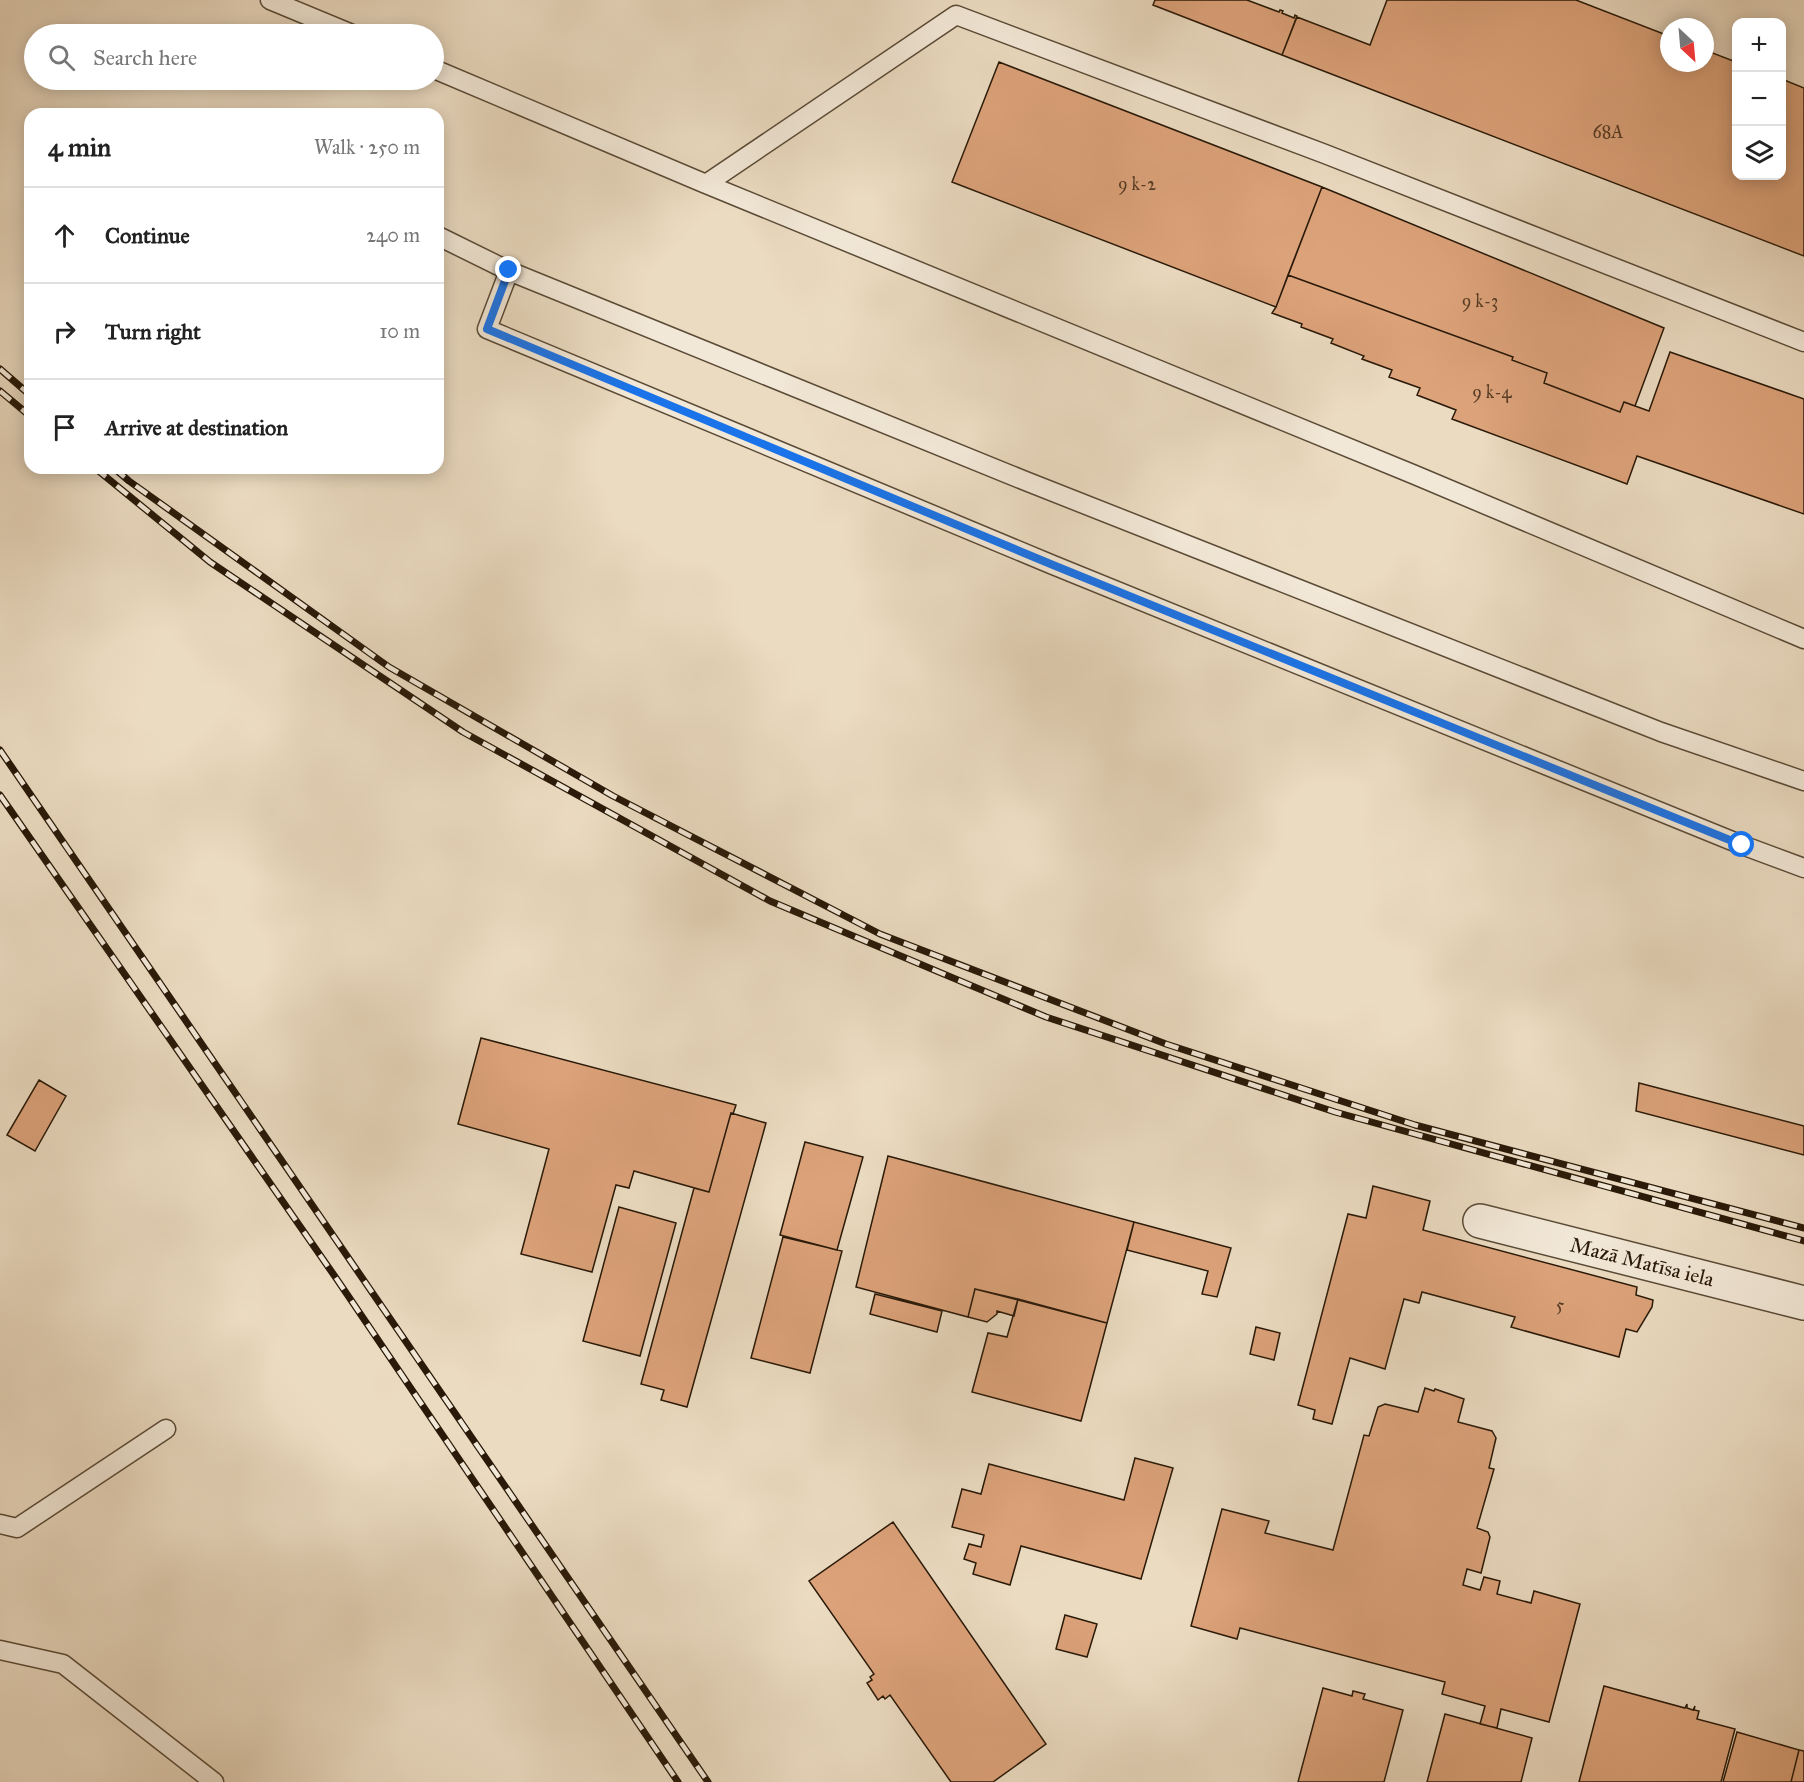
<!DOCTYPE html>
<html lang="en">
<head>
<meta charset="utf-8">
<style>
  body { margin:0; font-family:"IM FELL Great Primer",serif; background:#f2f2f2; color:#222 }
  .controls { position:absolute; right:18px; top:18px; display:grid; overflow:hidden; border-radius:12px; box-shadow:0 3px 15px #0003 }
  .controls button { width:54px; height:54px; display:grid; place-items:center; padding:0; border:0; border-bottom:2px solid #e0e0e0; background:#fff; color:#222; font:30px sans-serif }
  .compass { position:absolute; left:1660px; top:18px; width:54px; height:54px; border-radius:50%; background:#fff; box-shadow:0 3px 15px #0003; rotate:154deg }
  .stop { position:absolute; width:18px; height:18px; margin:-14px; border:4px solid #1a73e8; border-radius:50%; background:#fff }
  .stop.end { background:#1a73e8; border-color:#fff; box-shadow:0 2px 6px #0008 }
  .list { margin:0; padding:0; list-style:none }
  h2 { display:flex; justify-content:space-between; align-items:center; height:78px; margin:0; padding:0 24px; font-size:26px }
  h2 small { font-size:20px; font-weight:400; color:#767676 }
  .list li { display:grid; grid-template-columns:39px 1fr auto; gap:18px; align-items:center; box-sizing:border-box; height:96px; padding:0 24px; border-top:2px solid #e0e0e0 }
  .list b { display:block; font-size:22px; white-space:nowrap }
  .list em { font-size:20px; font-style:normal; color:#767676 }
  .icon { flex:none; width:33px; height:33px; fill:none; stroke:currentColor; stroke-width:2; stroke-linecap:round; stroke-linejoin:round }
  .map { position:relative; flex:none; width:1804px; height:1782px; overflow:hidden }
  .search { position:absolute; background:#fff; box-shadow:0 3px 15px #0003; left:24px; top:24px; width:420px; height:66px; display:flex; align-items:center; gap:15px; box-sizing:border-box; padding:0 21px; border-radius:33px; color:#767676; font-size:22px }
  .panel { position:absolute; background:#fff; box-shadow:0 3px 15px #0003; left:24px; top:108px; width:420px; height:366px; border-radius:18px }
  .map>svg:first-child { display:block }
  .building { fill:#dca27a; stroke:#291908; stroke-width:1.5 }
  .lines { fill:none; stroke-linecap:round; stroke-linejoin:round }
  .service-casing { stroke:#5a4a36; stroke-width:21 }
  .minor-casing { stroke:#5a4a36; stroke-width:36 }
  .service { stroke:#f2e8d7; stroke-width:18 }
  .minor { stroke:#f2e8d7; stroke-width:33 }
  .rail-casing { stroke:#291908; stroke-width:7 }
  .rail { stroke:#f2e8d7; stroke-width:4.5; stroke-dasharray:14; stroke-linecap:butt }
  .route { stroke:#1a73e8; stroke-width:8 }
  .labels { text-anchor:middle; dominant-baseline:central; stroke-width:4.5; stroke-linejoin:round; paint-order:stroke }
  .number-label { font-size:18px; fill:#563b24 }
  .street-label { font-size:21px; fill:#291908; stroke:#f2e8d7 }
</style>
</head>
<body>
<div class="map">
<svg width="1804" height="1782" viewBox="0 0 1804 1782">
  <rect width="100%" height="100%" fill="#ebdbc1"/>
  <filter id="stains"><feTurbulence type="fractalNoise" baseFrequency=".00333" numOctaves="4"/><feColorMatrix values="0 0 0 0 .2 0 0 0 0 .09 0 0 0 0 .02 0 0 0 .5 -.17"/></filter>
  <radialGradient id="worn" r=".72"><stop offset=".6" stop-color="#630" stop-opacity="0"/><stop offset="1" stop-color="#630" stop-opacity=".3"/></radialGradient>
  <path class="building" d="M1155,0H1247L1279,12L1280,10L1283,11L1282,13L1294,18L1295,15L1297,16L1282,55L1153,5Z
    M1387,0H1576L1669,36V63H1705V50L1736,62V176H1782V79L1804,88V256L1282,55L1297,17L1370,45Z
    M999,62L1322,187L1276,307L952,182Z
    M1322,187L1664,328L1635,406L1624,402L1620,412L1544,383L1547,373L1512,360L1513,357L1288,275Z
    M1288,275L1513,357L1512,360L1547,373L1544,383L1620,412L1624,402L1649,411L1670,352L1804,399V514L1637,456L1627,484L1452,419L1456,410L1417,395L1420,388L1389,377L1392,370L1362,359L1364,356L1331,343L1333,339L1301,327L1302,324L1272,313L1276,307Z
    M481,1038L736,1105L733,1114L731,1113L709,1192L634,1171L629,1188L616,1185L592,1272L521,1254L549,1149L458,1124Z
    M39,1080L66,1096L35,1151L7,1135Z
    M1639,1083L1804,1126V1155L1636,1111Z
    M731,1113L766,1123L687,1407L661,1400L664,1390L641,1384L694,1188L709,1192Z
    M805,1142L863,1157L837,1250L780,1235Z
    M888,1156L1134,1222L1107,1323L975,1289L968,1317L856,1287Z
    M1373,1186L1430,1201L1423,1230L1637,1287L1636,1295L1653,1300L1652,1307L1637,1332L1626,1329L1619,1357L1511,1327L1515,1317L1422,1292L1419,1303L1404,1299L1385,1369L1350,1358L1332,1424L1313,1419L1315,1410L1298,1405L1348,1214L1366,1218Z
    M619,1207L676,1223L640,1356L583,1341Z
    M1134,1222L1231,1248L1217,1297L1202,1294L1208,1271L1127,1250Z
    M783,1237L842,1251L810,1373L751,1358Z
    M975,1289L1018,1299L1014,1316L997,1311V1314L987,1322L968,1317Z
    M875,1294L942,1311L937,1332L870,1314Z
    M1018,1299L1107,1323L1081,1421L972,1392L988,1333L1007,1337Z
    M1256,1327L1280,1333L1274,1360L1250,1354Z
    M1425,1388L1434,1391L1435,1389L1464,1399L1458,1422L1492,1431L1496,1438L1489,1468L1494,1469L1477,1528L1488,1532L1490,1537L1481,1573L1467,1569L1463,1585L1480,1590L1484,1577L1500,1581L1497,1594L1531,1603L1534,1591L1580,1604L1549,1722L1501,1709L1497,1728L1480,1724L1485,1706L1442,1694L1445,1682L1240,1628L1237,1639L1191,1626L1222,1509L1269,1521L1265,1533L1333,1550L1364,1435L1369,1436L1378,1407L1385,1404L1418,1412Z
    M1135,1458L1173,1468L1141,1579L1021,1546L1010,1585L973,1574L976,1563L964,1559L969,1544L981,1547L984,1535L952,1527L962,1489L981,1494L989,1464L1124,1500Z
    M893,1522L1046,1744L993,1782H951L890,1695L885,1699L883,1696L878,1700L867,1683L872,1680L870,1677L874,1674L809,1581Z
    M1065,1615L1097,1624L1087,1657L1056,1649Z
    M1604,1686L1685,1708L1687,1704V1708L1693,1710L1695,1706L1694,1710L1699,1711L1697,1719L1735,1729L1721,1782H1579Z
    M1323,1688L1352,1696L1353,1691L1365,1694L1363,1699L1403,1710L1384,1782H1298Z
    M1445,1714L1532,1738L1521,1782H1427Z
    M1737,1732L1799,1750L1791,1782H1723Z
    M1799,1750L1804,1751V1782H1791Z"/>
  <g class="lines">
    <g class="service-casing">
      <path id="service" d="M270,0L352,34
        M434,69L706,184L956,15L1325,154L1804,342
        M706,184L1415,475L1804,639
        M438,236L509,271L1023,480L1661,732L1804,781
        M509,271L487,329L1053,565L1742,845L1804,868
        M0,1524L17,1528L166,1429
        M0,1650L63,1664L214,1782"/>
    </g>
    <g class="minor-casing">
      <path id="minor" d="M1480,1221L1804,1303"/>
    </g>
    <use href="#service" class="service"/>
    <use href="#minor" class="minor"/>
    <g class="rail-casing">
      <path id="rail" d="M0,369L30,395
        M0,391L30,416
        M95,468L210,562L463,732L770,901L1046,1017L1335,1112L1804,1241
        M114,468L129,481L389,667L613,796L880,934L1166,1044L1415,1125L1804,1228
        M0,750L708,1782
        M0,795L336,1278L678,1782"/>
    </g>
    <use href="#rail" class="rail"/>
  </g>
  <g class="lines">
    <path class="route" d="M509,270L487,329L1053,565L1742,845"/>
  </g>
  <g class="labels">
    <g class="number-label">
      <text x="1608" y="132">68A</text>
      <text x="1137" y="184">9 k-2</text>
      <text x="1480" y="301">9 k-3</text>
      <text x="1492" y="392">9 k-4</text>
      <text x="1560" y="1305">5</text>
    </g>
    <g class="street-label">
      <text transform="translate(1642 1262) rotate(14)">Mazā Matīsa iela</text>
    </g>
  </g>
  <rect width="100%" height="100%" filter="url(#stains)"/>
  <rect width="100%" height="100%" fill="url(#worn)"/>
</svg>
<div class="controls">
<button>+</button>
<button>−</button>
<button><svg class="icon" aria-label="layers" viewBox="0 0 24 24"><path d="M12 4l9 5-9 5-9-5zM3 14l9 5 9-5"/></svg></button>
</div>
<svg class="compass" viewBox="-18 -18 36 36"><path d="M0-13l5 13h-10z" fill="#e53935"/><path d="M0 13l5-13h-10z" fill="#767676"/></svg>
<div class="stop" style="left:1742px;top:845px"></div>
<div class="stop end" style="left:509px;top:270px"></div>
<div class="search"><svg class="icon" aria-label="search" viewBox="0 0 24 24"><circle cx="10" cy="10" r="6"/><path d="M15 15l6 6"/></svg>Search here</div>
<section class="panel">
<h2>4 min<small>Walk · 250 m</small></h2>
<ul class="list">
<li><svg class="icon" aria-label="ahead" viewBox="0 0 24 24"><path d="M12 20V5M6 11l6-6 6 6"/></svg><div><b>Continue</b></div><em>240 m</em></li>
<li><svg class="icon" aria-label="right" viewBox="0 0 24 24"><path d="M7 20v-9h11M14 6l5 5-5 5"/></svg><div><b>Turn right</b></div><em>10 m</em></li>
<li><svg class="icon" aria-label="arrive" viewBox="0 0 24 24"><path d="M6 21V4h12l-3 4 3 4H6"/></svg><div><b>Arrive at destination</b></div></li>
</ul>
</section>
</div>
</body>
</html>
